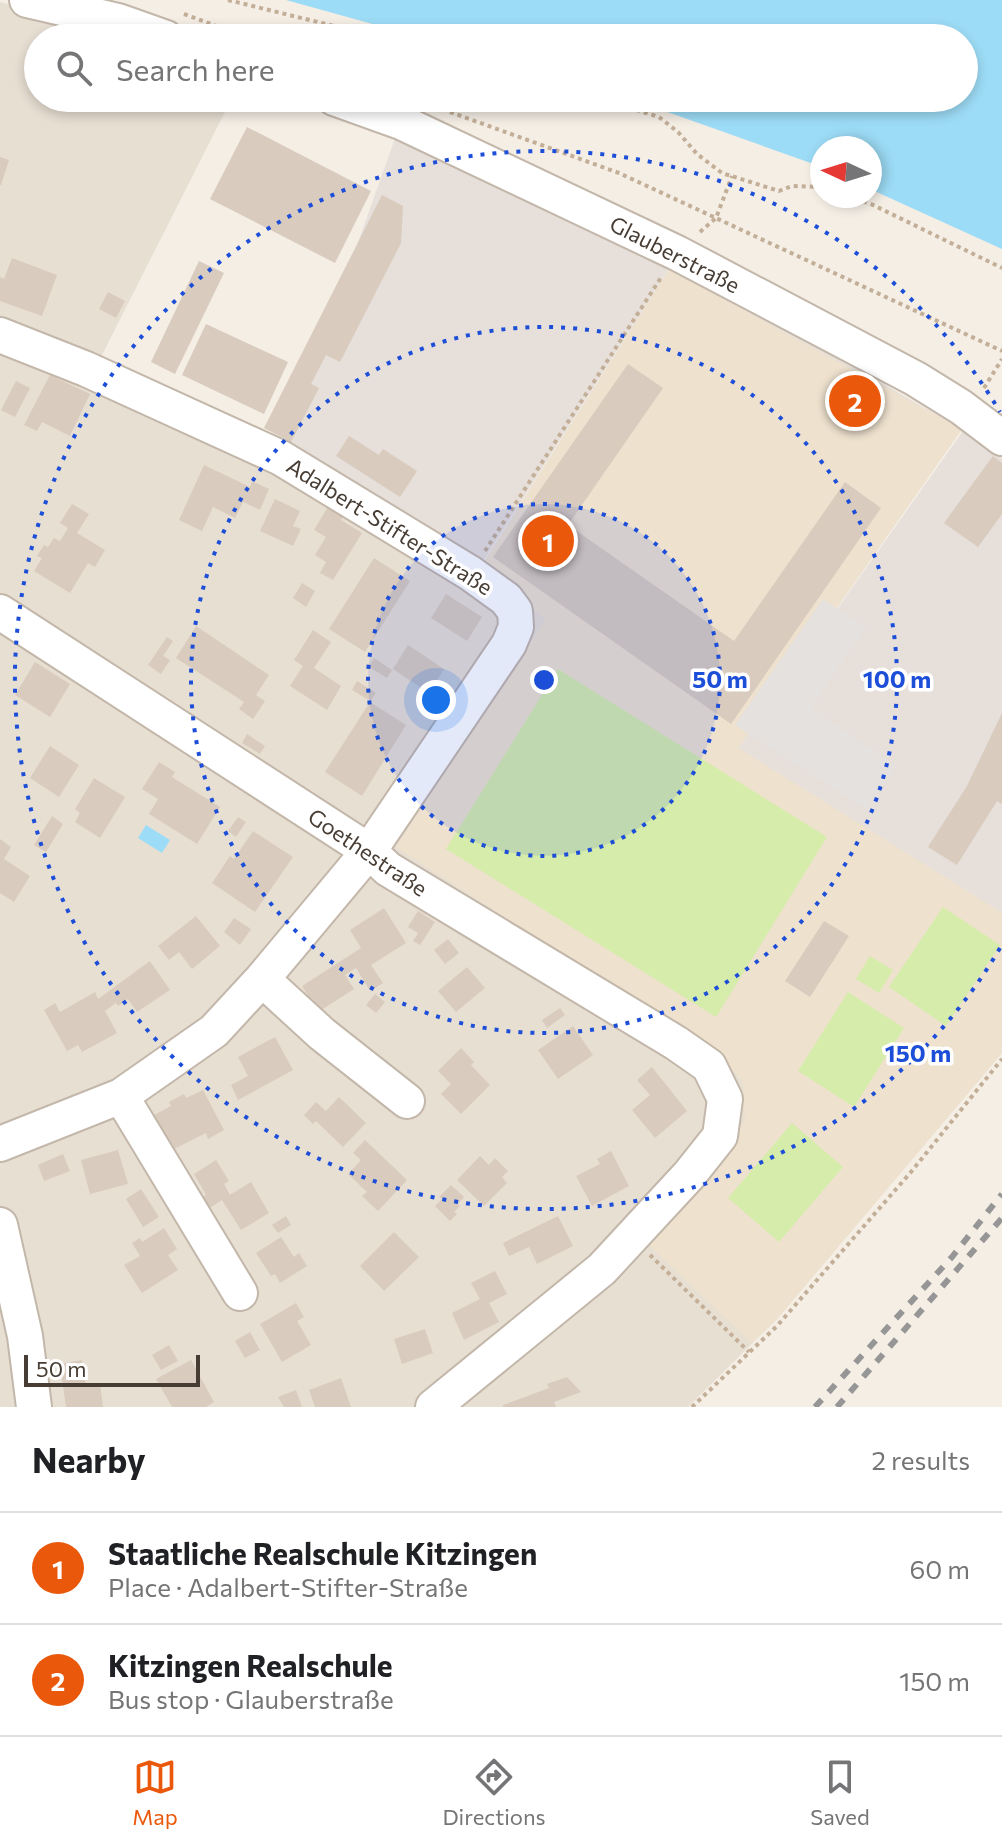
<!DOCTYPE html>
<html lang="en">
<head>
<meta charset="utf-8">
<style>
  body { margin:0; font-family:Commissioner,sans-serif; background:#f6f6f6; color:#202124 }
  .compass { position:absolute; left:810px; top:136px; width:72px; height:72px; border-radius:50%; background:#fff; box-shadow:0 4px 12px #0003; rotate:274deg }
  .scale { position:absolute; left:24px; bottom:20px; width:176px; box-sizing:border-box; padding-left:8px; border:4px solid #473d34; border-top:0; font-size:22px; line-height:28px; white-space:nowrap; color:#473d34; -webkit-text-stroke:6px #fff; paint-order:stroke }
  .you { position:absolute; left:436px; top:700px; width:28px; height:28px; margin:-20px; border:6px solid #fff; border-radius:50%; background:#1a73e8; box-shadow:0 0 0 12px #1a73e833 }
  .badge { display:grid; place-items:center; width:52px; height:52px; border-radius:50%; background:#ea580c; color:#fff; font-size:26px; font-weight:700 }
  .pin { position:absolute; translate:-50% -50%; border:4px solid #fff; box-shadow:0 2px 8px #0006 }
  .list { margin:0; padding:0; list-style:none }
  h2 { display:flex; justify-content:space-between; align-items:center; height:104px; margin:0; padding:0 32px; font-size:34px }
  h2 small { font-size:26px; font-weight:400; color:#757577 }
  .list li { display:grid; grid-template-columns:52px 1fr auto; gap:24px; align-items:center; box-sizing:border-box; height:112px; padding:0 32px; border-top:2px solid #e0e0e0 }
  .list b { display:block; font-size:30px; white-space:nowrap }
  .list p { margin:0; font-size:26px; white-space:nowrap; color:#757577 }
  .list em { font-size:26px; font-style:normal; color:#757577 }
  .icon { flex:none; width:44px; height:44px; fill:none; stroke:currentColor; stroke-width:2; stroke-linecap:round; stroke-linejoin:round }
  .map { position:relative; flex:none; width:1002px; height:1407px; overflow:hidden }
  .search { position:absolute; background:#fff; box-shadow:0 4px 12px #0003; left:24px; right:24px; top:24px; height:88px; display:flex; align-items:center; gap:20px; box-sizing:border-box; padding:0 28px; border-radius:44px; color:#757577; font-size:30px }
  .sheet { height:328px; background:#fff }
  nav { display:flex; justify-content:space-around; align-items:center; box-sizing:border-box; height:112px; border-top:2px solid #e0e0e0; background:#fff; font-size:22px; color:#757577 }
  nav a { display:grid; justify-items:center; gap:4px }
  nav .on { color:#ea580c }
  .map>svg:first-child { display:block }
  .residential { fill:#e8dfd3 }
  .industrial { fill:#e6dfda }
  .education { fill:#eee1ce }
  .green { fill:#d6ecab }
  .parking { fill:#e4e1de }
  .water { fill:#9ddcf6 }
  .building { fill:#d9cbbd }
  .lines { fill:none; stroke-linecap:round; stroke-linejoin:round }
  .minor-casing { stroke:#c3b7aa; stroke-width:38 }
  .path { stroke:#c3ae97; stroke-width:4; stroke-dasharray:4 4; stroke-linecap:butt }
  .minor { stroke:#fff; stroke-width:34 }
  .rail { stroke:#969696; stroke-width:6; stroke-dasharray:10 10; stroke-linecap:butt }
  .ring { fill:none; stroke:#1d4ed8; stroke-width:4; stroke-dasharray:4 8 }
  .labels { text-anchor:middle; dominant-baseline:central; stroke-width:7; stroke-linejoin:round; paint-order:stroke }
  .street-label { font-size:22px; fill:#473d34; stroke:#fff }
  .centre { fill:#1d4ed8; stroke:#fff; stroke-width:4 }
  .ring-label { font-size:24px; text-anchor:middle; font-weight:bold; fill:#1d4ed8; stroke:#fff; stroke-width:7; stroke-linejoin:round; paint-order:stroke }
</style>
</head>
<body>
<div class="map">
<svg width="1002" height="1407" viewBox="0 0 1002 1407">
  <rect width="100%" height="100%" fill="#f4eee5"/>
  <path class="residential" d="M0,2L131,38H38V98H232L101,357L285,448L478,571L669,269L962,429L739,748L1002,912V1053L777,1319L688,1407H0Z"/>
  <path class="industrial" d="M398,130L673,261L964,431L1002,458V912L739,748L963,431L669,268L477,571L285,448Z"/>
  <path class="education" d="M669,270L962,429L738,748L1002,913V1053L777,1319L752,1343L649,1245L730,1149L745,1120L743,1082L721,1056L396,847L546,619L478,572Z"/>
  <path class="green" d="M558,669L827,837L716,1017L446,849Z
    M943,907L1000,945L946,1026L889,987Z
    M870,956L893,970L879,993L856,979Z
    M848,992L904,1028L854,1107L798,1071Z
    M792,1123L843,1167L779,1242L728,1198Z"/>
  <path class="parking" d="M823,599L866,627L811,707L896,766L866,809L735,725Z"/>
  <path class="water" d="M286,0H1002V249L870,189V148H822V167L628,98H964V38H423Z
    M146,825L170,840L162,853L138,838Z"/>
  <path class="building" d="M247,127L371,191L335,263L210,199Z
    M0,157L9,160L1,185H0Z
    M382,195L403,206L401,243L340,362L326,355L311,384L319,388L291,442L264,428Z
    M12,258L57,275L42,316L0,301V277L4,279Z
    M199,261L224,273L175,374L151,362Z
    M108,292L125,301L116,318L99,309Z
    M206,324L288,362L264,414L182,375Z
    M628,364L663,388L568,525L734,641L845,482L881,508L731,724L493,557Z
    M50,375L90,394L70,436L42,422L37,431L24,425Z
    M16,381L30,388L15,417L1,410Z
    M349,436L379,455L383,449L417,471L400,497L336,456Z
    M993,456L1002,463V514L978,547L944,523Z
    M204,465L250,487L252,481L269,489L260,510L243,502L235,518L213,507L202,531L179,520Z
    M275,499L300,511L293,526L301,529L293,546L260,531Z
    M72,504L89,514L77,533L105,550L95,567L88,563L70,593L34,571L42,558L37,556L44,545L48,547L54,538L60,541L68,528L60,523Z
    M329,505L345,514L341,520L362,533L333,580L320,573L326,562L315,555L326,537L314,530Z
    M374,558L410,581L365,652L329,629Z
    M302,583L315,591L306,607L293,598Z
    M446,594L482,617L467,641L431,618Z
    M196,626L269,675L256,695L265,701L253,719L239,709L244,702L176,658Z
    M313,630L331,642L314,668L341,686L327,710L290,686L303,666L294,660Z
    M167,637L173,641L163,656L170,660L161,674L148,665Z
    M408,645L444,669L429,693L393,669Z
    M374,658L392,670L387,678L369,667Z
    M35,662L70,684L50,717L15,695Z
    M357,681L376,693L370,701L352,690Z
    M370,702L406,725L362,796L325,772Z
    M1002,713V804L997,801L957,865L928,847L967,786Z
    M247,734L265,746L260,754L242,743Z
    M50,746L79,765L59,797L30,778Z
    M159,762L175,772L172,777L220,807L197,844L149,814L158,799L142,789Z
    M94,778L125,797L100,838L75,822L80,813L75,809Z
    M52,816L63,824L46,852L34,845Z
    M238,817L246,822L236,837L228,831Z
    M253,831L293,857L255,912L212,883L230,856L234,859Z
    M0,839L11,847L4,859L30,876L14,902L0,893Z
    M384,908L406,943L371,965L383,983L370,991L356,968L345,975L354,989L318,1012L302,986L361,948L350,930Z
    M418,911L435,922L420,945L413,941L418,933L408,927Z
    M196,916L220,946L192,969L179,952L169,960L158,946Z
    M234,918L251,929L240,945L224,932Z
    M824,921L849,936L810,997L785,981Z
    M448,939L459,953L445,964L434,950Z
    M150,961L170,990L137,1012L128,999L118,1006L116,1003L105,1011L117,1033L82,1052L78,1045L67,1051L44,1010L55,1003L60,1012L95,992L98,999Z
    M467,967L485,988L456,1012L438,991Z
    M375,994L385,1002L376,1013L366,1005Z
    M560,1008L565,1015L547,1028L542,1020Z
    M573,1026L593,1055L558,1079L538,1050Z
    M275,1037L293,1070L238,1100L231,1085L248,1076L238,1057Z
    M461,1048L474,1062L471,1065L490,1085L461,1114L441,1094L451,1084L438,1071Z
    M652,1067L687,1111L655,1138L632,1110L650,1095L637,1080Z
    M203,1090L224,1130L208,1139L206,1133L170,1151L152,1116L171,1106L169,1102L184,1094L186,1098Z
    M339,1097L366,1123L343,1147L316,1121L313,1124L304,1115L316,1102L326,1111Z
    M365,1140L407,1180L378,1211L362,1196L367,1192L348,1174L361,1160L353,1153Z
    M118,1150L128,1184L90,1194L81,1160Z
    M611,1151L629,1186L592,1206L576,1176L600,1164L597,1159Z
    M63,1154L70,1171L44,1181L38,1165Z
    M480,1156L489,1165L495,1158L508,1171L502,1177L507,1183L484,1206L457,1180Z
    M216,1160L229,1181L224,1184L230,1195L251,1182L269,1213L241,1230L222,1200L208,1209L201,1198L206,1195L194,1174Z
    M451,1185L464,1197L458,1204L460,1206L454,1212L457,1214L450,1221L435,1206L442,1199L439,1197Z
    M141,1189L159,1217L143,1227L126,1199Z
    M286,1216L291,1225L278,1233L272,1225Z
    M558,1216L573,1246L537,1264L529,1247L509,1256L503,1243Z
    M164,1228L177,1249L168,1255L178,1270L142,1293L124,1265L140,1256L132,1243L140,1238L142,1242Z
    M394,1232L419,1257L384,1291L360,1266Z
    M281,1237L294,1257L299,1253L307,1266L280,1283L275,1274L271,1276L256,1253Z
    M495,1271L507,1294L489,1303L499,1322L464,1340L452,1313L480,1299L471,1283Z
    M296,1303L304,1317L297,1321L311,1345L282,1362L260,1324Z
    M425,1329L433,1353L402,1364L394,1339Z
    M250,1332L260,1350L245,1358L235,1341Z
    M169,1345L178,1361L161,1370L152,1355Z
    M82,1360L86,1386L100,1384L103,1407H66L60,1364Z
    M191,1360L214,1402L206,1407H172L156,1379Z
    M567,1377L581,1392L554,1402L556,1407H503V1405L549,1388L547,1384Z
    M341,1378L351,1407H315L309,1390Z
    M296,1390L302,1407H284L278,1397Z"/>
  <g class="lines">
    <g class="minor-casing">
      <path id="minor" d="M27,0L118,21L166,38
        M334,98L401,122L677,253L916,379L961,407L1002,438
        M0,335L86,369L281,458L470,573L506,599L515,611L516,627L509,644L369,851L262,979L214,1031L121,1096L0,1144
        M0,612L369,851L388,869L676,1043L709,1066L725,1099L720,1136L689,1175L602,1269L433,1407
        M262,979L322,1034L407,1101
        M121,1096L240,1293
        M0,1225L25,1336L34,1407"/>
    </g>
    <path class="path" d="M228,0L383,38
      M184,14L249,38
      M598,98L659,117L678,132L697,154L722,173L779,191L792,186L822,187
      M450,112L619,173L1002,351
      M848,196L871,204L1002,268
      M700,232L716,218L732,176
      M984,388L1002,359
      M485,551L662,276
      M650,1255L749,1352
      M692,1407L777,1326L911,1172L1002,1059"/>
    <use href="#minor" class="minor"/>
    <path class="rail" d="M815,1407L952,1257L1002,1194
      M837,1407L1002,1218"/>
  </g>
  <circle cx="544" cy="680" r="176" fill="#1d4ed8" fill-opacity=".12"/>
  <g class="ring">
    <circle cx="544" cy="680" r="176"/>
    <circle cx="544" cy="680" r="353"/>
    <path d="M1000 948A529 529 0 1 1 1000 412"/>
  </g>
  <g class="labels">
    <g class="street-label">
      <text transform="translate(675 254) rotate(27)">Glauberstraße</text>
      <text transform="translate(390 526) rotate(32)">Adalbert-Stifter-Straße</text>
      <text transform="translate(368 852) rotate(34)">Goethestraße</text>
    </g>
  </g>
  <circle cx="544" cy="680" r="12" class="centre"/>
  <g class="ring-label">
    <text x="720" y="688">50 m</text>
    <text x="897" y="688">100 m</text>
    <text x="918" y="1062">150 m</text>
  </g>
</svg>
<svg class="compass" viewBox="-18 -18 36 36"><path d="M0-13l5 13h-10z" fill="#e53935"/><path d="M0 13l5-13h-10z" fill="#757577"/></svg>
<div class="scale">50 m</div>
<div class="you"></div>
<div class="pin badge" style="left:548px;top:541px">1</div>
<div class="pin badge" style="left:855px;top:401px">2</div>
<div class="search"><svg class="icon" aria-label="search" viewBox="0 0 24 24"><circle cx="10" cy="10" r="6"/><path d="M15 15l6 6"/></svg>Search here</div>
</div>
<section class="sheet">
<h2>Nearby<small>2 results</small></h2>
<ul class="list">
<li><span class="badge">1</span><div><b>Staatliche Realschule Kitzingen</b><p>Place · Adalbert-Stifter-Straße</p></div><em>60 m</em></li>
<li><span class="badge">2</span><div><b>Kitzingen Realschule</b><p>Bus stop · Glauberstraße</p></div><em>150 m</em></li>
</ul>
</section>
<nav>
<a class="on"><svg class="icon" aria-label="map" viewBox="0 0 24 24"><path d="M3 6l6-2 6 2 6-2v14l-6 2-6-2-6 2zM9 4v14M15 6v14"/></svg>Map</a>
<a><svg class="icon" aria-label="directions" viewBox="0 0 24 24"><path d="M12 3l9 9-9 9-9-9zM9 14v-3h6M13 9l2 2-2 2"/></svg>Directions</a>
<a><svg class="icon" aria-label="saved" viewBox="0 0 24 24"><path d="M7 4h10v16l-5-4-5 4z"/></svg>Saved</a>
</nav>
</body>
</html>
